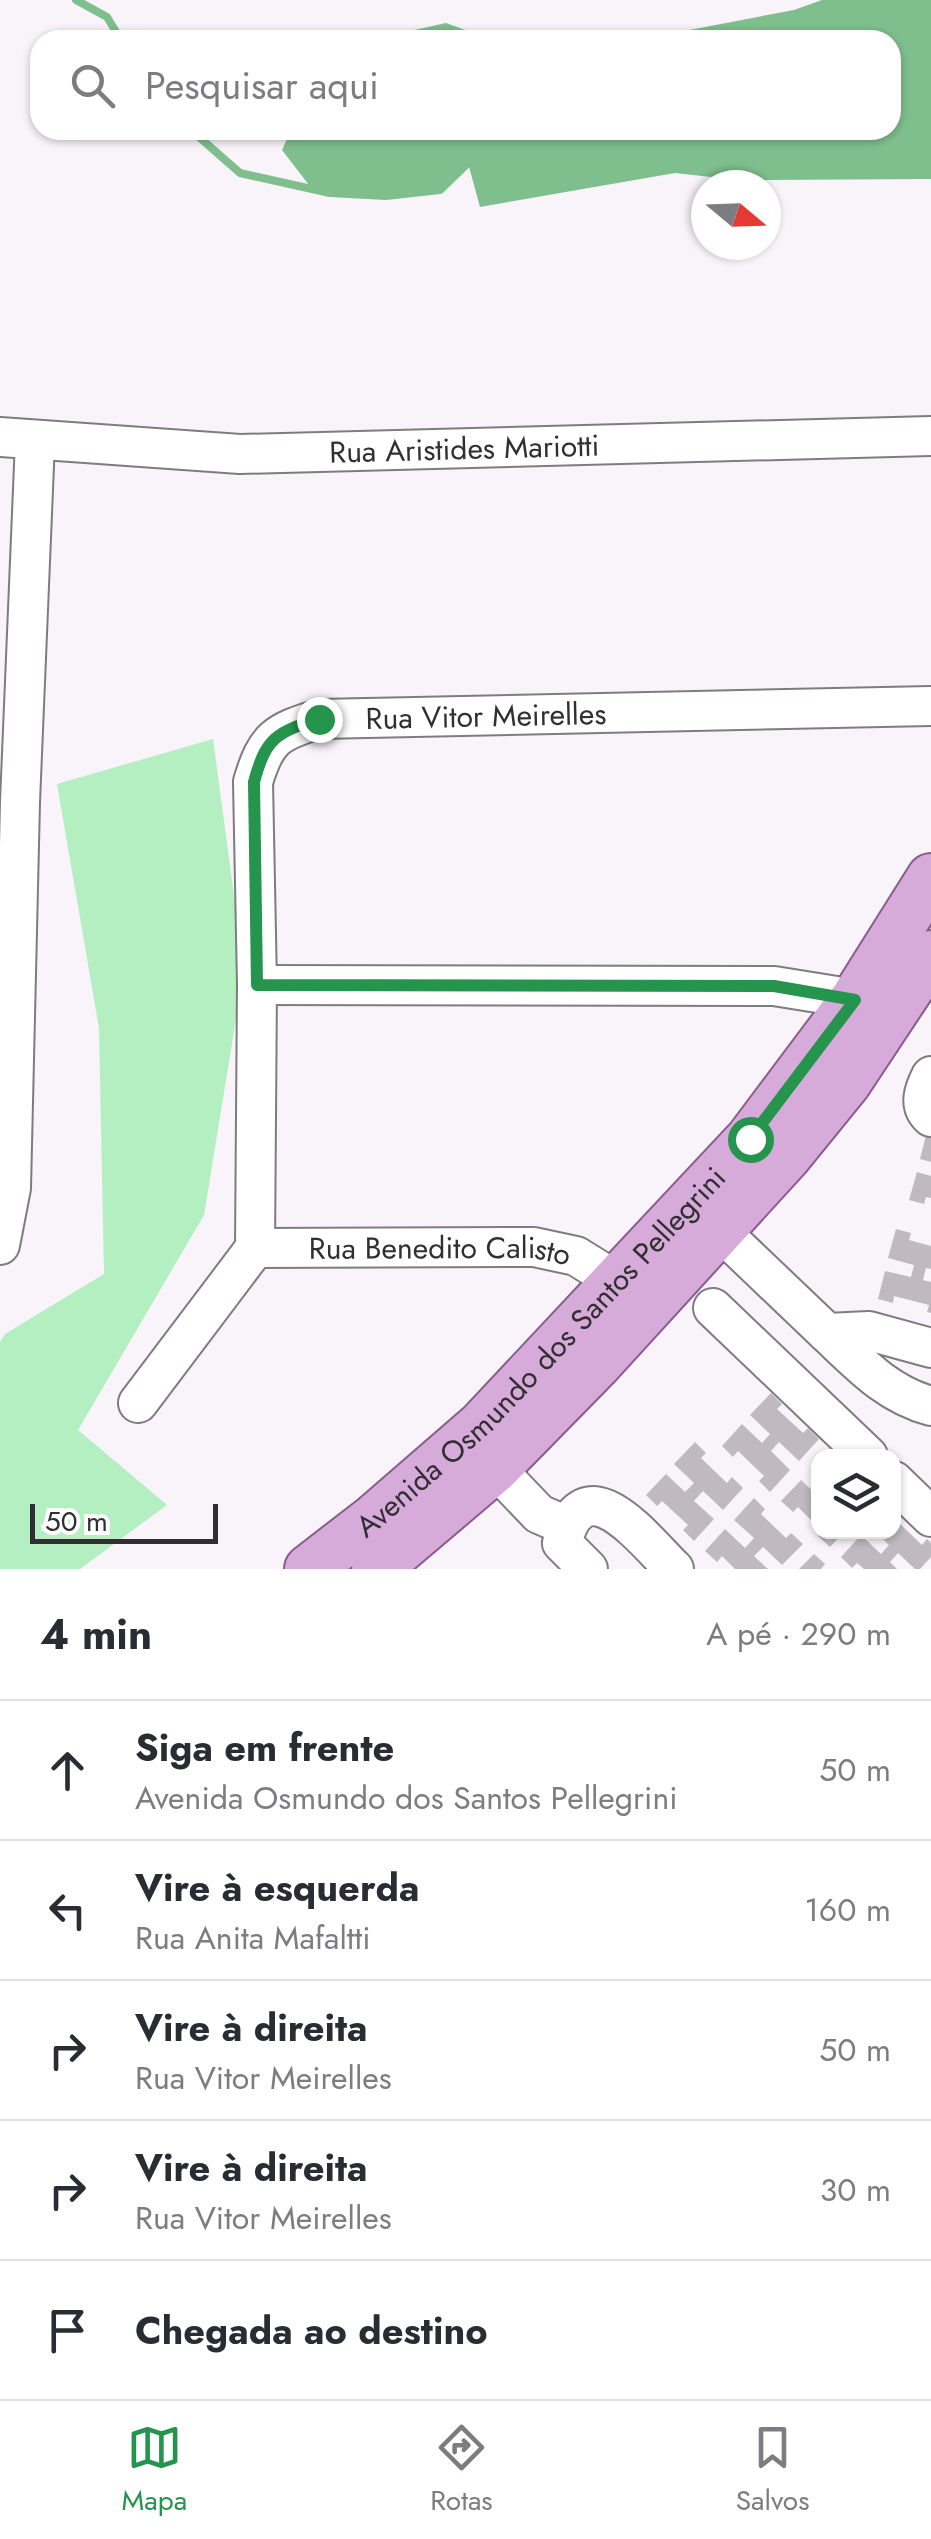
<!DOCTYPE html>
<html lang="pt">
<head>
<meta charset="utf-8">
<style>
  body { margin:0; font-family:Jost,sans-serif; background:#f7f7f7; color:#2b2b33 }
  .controls { position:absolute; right:30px; bottom:30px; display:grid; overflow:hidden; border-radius:20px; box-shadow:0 2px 8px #0004 }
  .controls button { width:90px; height:90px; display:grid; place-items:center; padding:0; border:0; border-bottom:2px solid #e1e1e2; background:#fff; color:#2b2b33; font:50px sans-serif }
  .compass { position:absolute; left:691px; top:170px; width:90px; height:90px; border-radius:50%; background:#fff; box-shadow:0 2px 8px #0004; rotate:109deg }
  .scale { position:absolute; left:30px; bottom:25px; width:188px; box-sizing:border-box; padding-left:10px; border:5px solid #312f31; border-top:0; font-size:28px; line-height:35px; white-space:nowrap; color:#312f31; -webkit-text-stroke:8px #fff; paint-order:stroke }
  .stop { position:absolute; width:30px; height:30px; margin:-22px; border:8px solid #25944d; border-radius:50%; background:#fff }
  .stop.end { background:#25944d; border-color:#fff; box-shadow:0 2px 10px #0008 }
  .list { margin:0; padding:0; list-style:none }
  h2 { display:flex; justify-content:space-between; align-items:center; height:130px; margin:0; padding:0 40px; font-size:42px }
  h2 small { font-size:32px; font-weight:400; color:#7c7c81 }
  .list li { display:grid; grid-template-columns:65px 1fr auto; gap:30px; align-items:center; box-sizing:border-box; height:140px; padding:0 40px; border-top:2px solid #e1e1e2 }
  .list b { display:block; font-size:38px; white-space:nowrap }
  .list p { margin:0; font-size:32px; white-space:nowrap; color:#7c7c81 }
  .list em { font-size:32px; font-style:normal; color:#7c7c81 }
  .icon { flex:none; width:55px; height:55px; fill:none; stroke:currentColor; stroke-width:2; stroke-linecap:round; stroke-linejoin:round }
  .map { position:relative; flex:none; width:931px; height:1569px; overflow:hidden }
  .search { position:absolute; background:#fff; box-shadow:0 2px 8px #0004; left:30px; right:30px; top:30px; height:110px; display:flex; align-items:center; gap:25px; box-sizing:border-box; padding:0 35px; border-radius:30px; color:#7c7c81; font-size:38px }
  .sheet { height:830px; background:#fff }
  nav { display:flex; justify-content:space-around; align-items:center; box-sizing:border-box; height:140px; border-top:2px solid #e1e1e2; background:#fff; font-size:28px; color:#7c7c81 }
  nav a { display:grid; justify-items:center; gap:5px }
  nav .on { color:#25944d }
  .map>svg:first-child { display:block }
  .green { fill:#b3efc0 }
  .water { fill:#7fbf8e }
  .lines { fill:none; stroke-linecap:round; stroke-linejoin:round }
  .stream { stroke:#7fbf8e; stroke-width:8 }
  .building { fill:#c0bac0 }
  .minor-casing { stroke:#807b81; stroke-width:42 }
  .major-casing { stroke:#8a5b8d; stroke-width:52 }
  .minor { stroke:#fff; stroke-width:38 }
  .major { stroke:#d6aad9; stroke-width:48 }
  .route { stroke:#25944d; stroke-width:12 }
  .labels { text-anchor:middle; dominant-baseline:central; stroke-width:8; stroke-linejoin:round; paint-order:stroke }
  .street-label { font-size:30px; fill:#312f31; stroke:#fff }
</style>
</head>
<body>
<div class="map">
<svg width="931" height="1569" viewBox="0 0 931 1569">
  <rect width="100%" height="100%" fill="#f9f3fa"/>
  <path class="green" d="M213,739L244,970L204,1215L78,1430L167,1505L80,1569H0V1342L5,1334L104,1274L99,1028L57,784Z"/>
  <path class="water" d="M822,0H931V179L738,180L675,173L480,207L468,163L440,190L386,196L312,189L282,150L291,130H891V40H637L794,10Z
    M446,23L493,40H369Z"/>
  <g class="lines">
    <path class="stream" d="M76,0L107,17L121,40
      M191,130L240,173L330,193L386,196L440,190L469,162"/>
  </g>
  <path class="building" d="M927,1131L931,1132V1162L920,1159Z
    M917,1172L931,1176V1198L926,1197L924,1204L909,1200Z
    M896,1229L911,1233L909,1240L931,1246V1269L926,1268L923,1280L931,1282V1313L927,1312L929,1305L894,1296L893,1303L878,1299L885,1271L911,1277L914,1265L888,1258Z
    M771,1393L782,1404L777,1409L803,1433L808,1428L819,1439L799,1461L779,1442L771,1451L790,1470L770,1492L759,1481L764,1476L738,1451L733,1457L722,1446L742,1424L762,1443L770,1434L750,1415Z
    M695,1442L706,1453L701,1458L727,1483L732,1477L743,1488L723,1510L703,1491L694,1501L714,1519L694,1541L683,1530L688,1525L662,1501L657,1506L646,1495L666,1474L685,1492L694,1483L674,1464Z
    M801,1480L818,1496V1527L798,1507L793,1512L781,1501Z
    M754,1498L765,1509L761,1514L786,1538L791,1533L803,1544L782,1565L763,1547L754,1556L768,1569H735L722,1556L717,1562L705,1551L725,1529L745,1548L754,1538L734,1520Z
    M894,1508L901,1515L896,1520L922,1545L927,1539L931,1543V1557L920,1569H915L898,1553L890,1562L897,1569H864L857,1563L852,1568L841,1557L861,1535L881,1554L889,1545L875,1532H894Z
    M823,1532H844L830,1547L818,1536Z
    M814,1554L825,1564L821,1569H799Z"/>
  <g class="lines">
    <g class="minor-casing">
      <g id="minor">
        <path id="s1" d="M0,437L240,454L931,436"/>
        <path d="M257,985L774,986L855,999"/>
        <path d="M931,1076C924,1090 918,1105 931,1117"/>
        <path d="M718,1229L827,1333"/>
        <path d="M0,1245L11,1188L20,802L35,441"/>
        <path id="s2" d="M255,1248L534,1247L576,1256L618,1282"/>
        <path d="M713,1308L868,1456"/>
        <path d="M931,1348L869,1331L827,1333C860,1364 887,1394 931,1406"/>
        <path id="s3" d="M138,1403L255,1248L257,985L253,782C266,738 276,732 319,719L931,706"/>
        <path d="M495,1468L539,1514L567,1526"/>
        <path d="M894,1481L931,1517"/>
        <path d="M588,1569L562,1543C584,1460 643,1539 674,1569"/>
      </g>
    </g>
    <g class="major-casing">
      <g id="major">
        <path id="s4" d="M309,1569L375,1518L481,1426L750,1139L855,999L931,878"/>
        <path d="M376,1569L495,1468L597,1364L786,1157L847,1082L931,955"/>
      </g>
    </g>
    <use href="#minor" class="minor"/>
    <use href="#major" class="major"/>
  </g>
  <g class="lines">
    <path class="route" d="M319,719C276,732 266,738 254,782L257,985L774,986L855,1000L750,1139"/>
  </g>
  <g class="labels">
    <g class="street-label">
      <text stroke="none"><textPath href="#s1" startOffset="465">Rua Aristides Mariotti</textPath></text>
      <text stroke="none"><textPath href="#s3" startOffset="925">Rua Vitor Meirelles</textPath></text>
      <text stroke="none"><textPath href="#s2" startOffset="185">Rua Benedito Calisto</textPath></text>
      <text stroke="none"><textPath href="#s4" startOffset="318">Avenida Osmundo dos Santos Pellegrini</textPath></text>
    </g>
  </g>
</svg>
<div class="controls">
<button><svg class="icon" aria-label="layers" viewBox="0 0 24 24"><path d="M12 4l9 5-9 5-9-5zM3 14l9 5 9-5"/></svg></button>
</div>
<svg class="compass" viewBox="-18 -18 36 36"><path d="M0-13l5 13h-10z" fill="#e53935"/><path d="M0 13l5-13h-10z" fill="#7c7c81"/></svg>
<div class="scale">50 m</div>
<div class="stop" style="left:750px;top:1139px"></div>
<div class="stop end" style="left:319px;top:719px"></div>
<div class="search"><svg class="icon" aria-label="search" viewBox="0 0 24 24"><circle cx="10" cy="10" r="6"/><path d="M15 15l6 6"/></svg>Pesquisar aqui</div>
</div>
<section class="sheet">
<h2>4 min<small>A pé · 290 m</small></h2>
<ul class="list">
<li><svg class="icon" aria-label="ahead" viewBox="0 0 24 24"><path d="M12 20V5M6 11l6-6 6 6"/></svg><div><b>Siga em frente</b><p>Avenida Osmundo dos Santos Pellegrini</p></div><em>50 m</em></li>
<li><svg class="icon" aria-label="left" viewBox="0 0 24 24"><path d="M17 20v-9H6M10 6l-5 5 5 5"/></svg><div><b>Vire à esquerda</b><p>Rua Anita Mafaltti</p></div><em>160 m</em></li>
<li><svg class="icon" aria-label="right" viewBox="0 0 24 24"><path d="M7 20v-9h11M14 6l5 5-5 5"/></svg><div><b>Vire à direita</b><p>Rua Vitor Meirelles</p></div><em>50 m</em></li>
<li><svg class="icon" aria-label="right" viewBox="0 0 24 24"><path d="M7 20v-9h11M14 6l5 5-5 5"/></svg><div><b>Vire à direita</b><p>Rua Vitor Meirelles</p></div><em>30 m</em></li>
<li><svg class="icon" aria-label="arrive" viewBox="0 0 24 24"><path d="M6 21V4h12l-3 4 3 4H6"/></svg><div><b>Chegada ao destino</b></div></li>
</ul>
</section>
<nav>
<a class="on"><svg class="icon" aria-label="map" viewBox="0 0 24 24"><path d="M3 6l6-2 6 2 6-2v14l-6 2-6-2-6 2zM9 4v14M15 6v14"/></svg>Mapa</a>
<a><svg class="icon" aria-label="directions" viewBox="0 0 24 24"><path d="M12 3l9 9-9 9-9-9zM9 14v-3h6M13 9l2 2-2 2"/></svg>Rotas</a>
<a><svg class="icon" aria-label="saved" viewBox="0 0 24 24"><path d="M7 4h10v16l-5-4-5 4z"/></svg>Salvos</a>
</nav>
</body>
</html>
